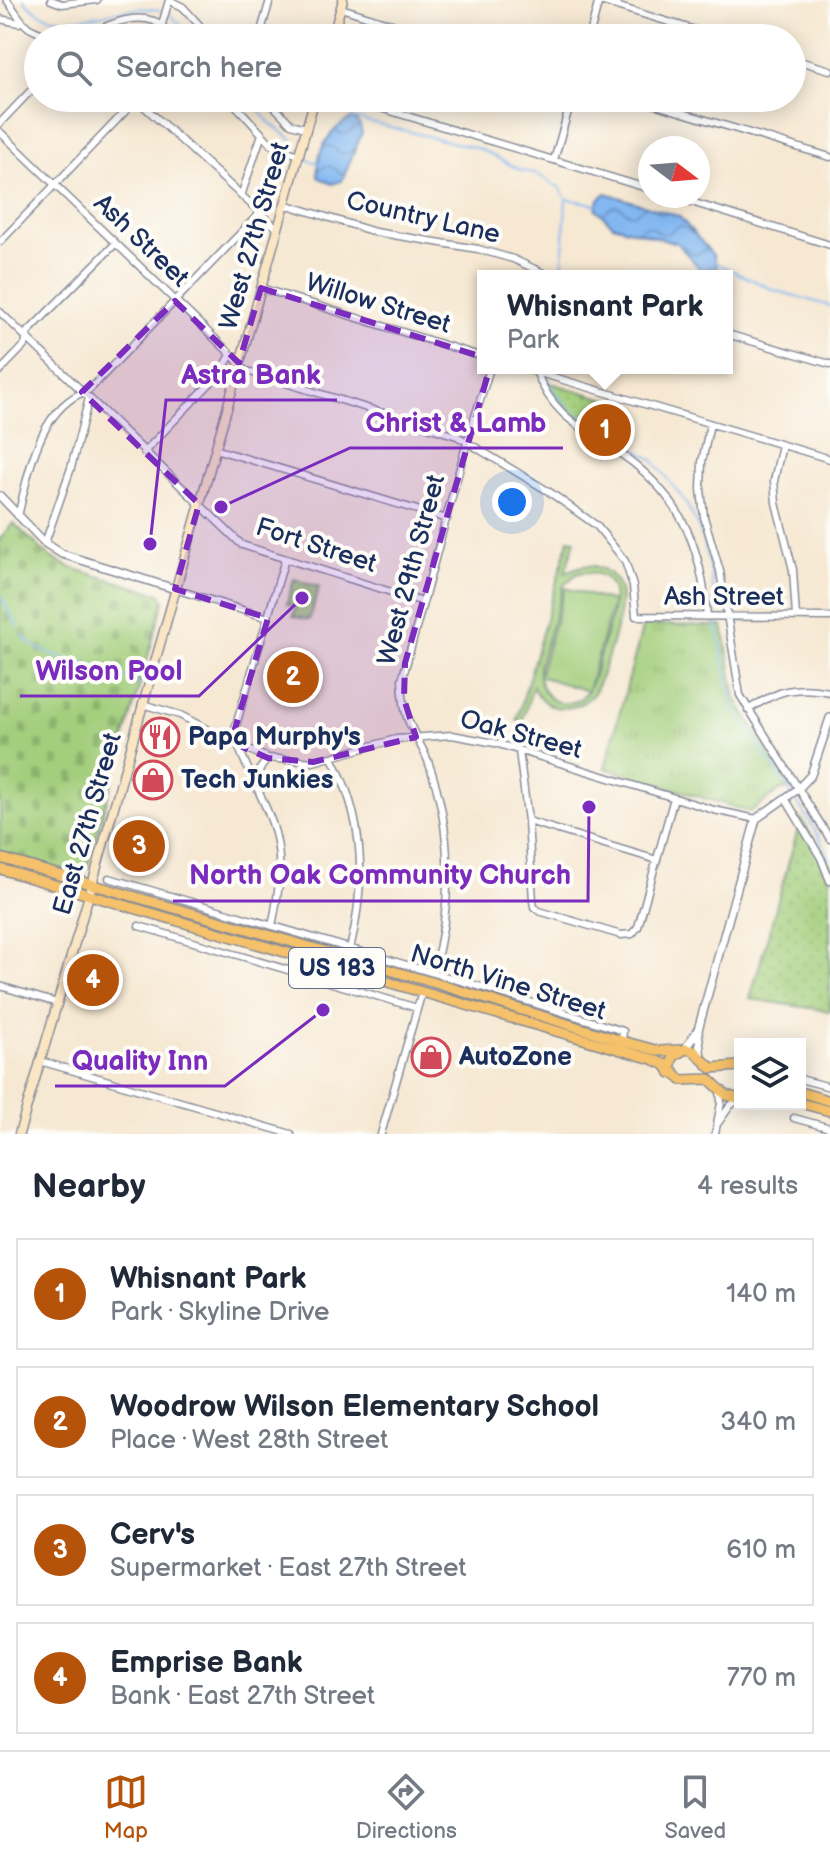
<!DOCTYPE html>
<html lang="en">
<head>
<meta charset="utf-8">
<style>
  body { margin:0; font-family:"Balsamiq Sans",sans-serif; background:#f6f6f7; color:#1f2937 }
  .controls { position:absolute; right:24px; bottom:24px; display:grid; overflow:hidden; border-radius:0px; box-shadow:0 4px 20px #0003 }
  .controls button { width:72px; height:72px; display:grid; place-items:center; padding:0; border:0; border-bottom:2px solid #e0e1e3; background:#fff; color:#1f2937; font:40px sans-serif }
  .compass { position:absolute; left:638px; top:136px; width:72px; height:72px; border-radius:50%; background:#fff; box-shadow:0 4px 20px #0003; rotate:106deg }
  .you { position:absolute; left:512px; top:502px; width:28px; height:28px; margin:-20px; border:6px solid #fff; border-radius:50%; background:#1a73e8; box-shadow:0 0 0 12px #1a73e833 }
  .badge { display:grid; place-items:center; width:52px; height:52px; border-radius:50%; background:#b45309; color:#fff; font-size:26px; font-weight:700 }
  .pin { position:absolute; translate:-50% -50%; border:4px solid #fff; box-shadow:0 2px 8px #0006 }
  .popup { position:absolute; left:477px; top:270px; width:256px; height:104px; box-sizing:border-box; display:grid; place-content:center; border-radius:0px; background:#fff; filter:drop-shadow(0 2px 6px #0005); font-size:26px; white-space:nowrap; color:#747a83 }
  .popup b { font-size:30px; color:#1f2937 }
  .popup::after { content:''; position:absolute; left:50%; top:100%; margin-left:-16px; border:16px solid transparent; border-top-color:#fff }
  .list { margin:0; padding:0; list-style:none }
  h2 { display:flex; justify-content:space-between; align-items:center; height:104px; margin:0; padding:0 32px; font-size:34px }
  h2 small { font-size:26px; font-weight:400; color:#747a83 }
  .list li { display:grid; grid-template-columns:52px 1fr auto; gap:24px; align-items:center; box-sizing:border-box; height:112px; margin:0 16px 16px; padding:0 16px; border:2px solid #e0e1e3; border-radius:0px }
  .list b { display:block; font-size:30px; white-space:nowrap }
  .list p { margin:0; font-size:26px; white-space:nowrap; color:#747a83 }
  .list em { font-size:26px; font-style:normal; color:#747a83 }
  .icon { flex:none; width:44px; height:44px; fill:none; stroke:currentColor; stroke-width:2; stroke-linecap:round; stroke-linejoin:round }
  .map { position:relative; flex:none; width:830px; height:1134px; overflow:hidden }
  .search { position:absolute; background:#fff; box-shadow:0 4px 20px #0003; left:24px; right:24px; top:24px; height:88px; display:flex; align-items:center; gap:20px; box-sizing:border-box; padding:0 28px; border-radius:44px; color:#747a83; font-size:30px }
  .sheet { height:616px; background:#fff }
  nav { display:flex; justify-content:space-around; align-items:center; box-sizing:border-box; height:112px; border-top:2px solid #e0e1e3; background:#fff; font-size:22px; color:#747a83 }
  nav a { display:grid; justify-items:center; gap:4px }
  nav .on { color:#b45309 }
  .map>svg:first-child { display:block }
  .grass { fill:url(#grass-tufts); stroke:#5f7e6c; stroke-width:2 }
  .cemetery { fill:url(#cemetery-stones); stroke:#5f7e6c; stroke-width:2 }
  .park { fill:url(#park-dots); stroke:#5f7e6c; stroke-width:2 }
  .pitch { fill:#a3ce7b; stroke:#5f7e6c; stroke-width:2; fill-rule:evenodd }
  .water { fill:url(#water-waves); stroke:#4e73a8; stroke-width:2 }
  .lines { fill:none; stroke-linecap:round; stroke-linejoin:round }
  .stream { stroke:#82b7f1; stroke-width:2 }
  .minor-casing { stroke:#888c98; stroke-width:9 }
  .tertiary-casing { stroke:#888c98; stroke-width:10 }
  .secondary-casing { stroke:#888c98; stroke-width:11 }
  .primary-casing { stroke:#888c98; stroke-width:12 }
  .minor { stroke:#fff; stroke-width:6 }
  .tertiary { stroke:#fff; stroke-width:7 }
  .secondary { stroke:#fbe6c4; stroke-width:8 }
  .primary { stroke:#f5c16b; stroke-width:9 }
  .marked { fill:#7b2cbf; fill-opacity:0.2; stroke:#7b2cbf; stroke-width:6; stroke-dasharray:16 10; stroke-linejoin:round }
  .labels { text-anchor:middle; dominant-baseline:central; stroke-width:8; stroke-linejoin:round; paint-order:stroke }
  .shield { fill:#fdfcf7; stroke:#5f6c8c; stroke-width:2 }
  .shield-label { font-size:24px; font-weight:bold; fill:#1b2f5e }
  .street-label { font-size:26px; fill:#1b2f5e; stroke:#fdfcf7 }
  .poi-label { font-size:26px; font-weight:bold; fill:#1b2f5e; stroke:#fdfcf7; text-anchor:start }
  .leader { fill:none; stroke:#7b2cbf; stroke-width:3 }
  .callout-dot { fill:#7b2cbf; stroke:#fdfcf7; stroke-width:3 }
  .callout-label { font-size:28px; text-anchor:middle; font-weight:bold; fill:#7b2cbf; stroke:#fdfcf7; stroke-width:8; stroke-linejoin:round; paint-order:stroke }
</style>
</head>
<body>
<div class="map">
<svg width="830" height="1134" viewBox="0 0 830 1134">
  <defs>
    <pattern id="grass-tufts" width="24" height="20" patternUnits="userSpaceOnUse" patternTransform="scale(2)"><rect width="24" height="20" fill="#a3ce7b"/><path d="M3 7l-1-3M5 7V3M7 7l1-3M15 17l-1-3M17 17v-4M19 17l1-3" fill="none" stroke="#8cb16d"/></pattern>
    <pattern id="cemetery-stones" width="16" height="16" patternUnits="userSpaceOnUse" patternTransform="scale(2)"><rect width="16" height="16" fill="#a3ce7b"/><path d="M2 7V4a2 2 0 0 1 4 0v3zM10 15v-3a2 2 0 0 1 4 0v3z" fill="#8cb16d"/></pattern>
    <pattern id="park-dots" width="8" height="8" patternUnits="userSpaceOnUse" patternTransform="scale(2)"><rect width="8" height="8" fill="#a3ce7b"/><path d="M2 2h.1M6 6h.1" fill="none" stroke="#8cb16d" stroke-width="1.8" stroke-linecap="round"/></pattern>
    <pattern id="water-waves" width="16" height="10" patternUnits="userSpaceOnUse" patternTransform="scale(2)"><rect width="16" height="10" fill="#82b7f1"/><path d="M0 5q4-4 8 0t8 0" fill="none" stroke="#6a95c6"/></pattern>
  </defs>
  <rect width="100%" height="100%" fill="#fdfcf7"/>
  <filter id="ink" filterUnits="userSpaceOnUse"><feTurbulence type="fractalNoise" baseFrequency=".0125" numOctaves="2"/><feDisplacementMap in="SourceGraphic" scale="16" xChannelSelector="R" yChannelSelector="G"/><feConvolveMatrix kernelMatrix="1 2 1 2 8 2 1 2 1" color-interpolation-filters="sRGB"/></filter>
  <filter id="wash" filterUnits="userSpaceOnUse"><feTurbulence type="fractalNoise" baseFrequency=".006" numOctaves="4" result="noise"/><feDisplacementMap in="SourceGraphic" scale="32" xChannelSelector="R" yChannelSelector="G"/><feGaussianBlur stdDeviation="1.8" result="paint"/><feColorMatrix in="noise" values="0 0 0 0 0 0 0 0 0 0 0 0 0 0 0 0 0 1.4 0 .05"/><feComposite in="paint" operator="in"/></filter>
  <g filter="url(#wash)">
    <rect width="100%" height="100%" fill="#f6e8d2"/>
    <path class="grass" d="M643,625L723,626L736,699L791,788L781,790L750,812L605,768Z"/>
    <path class="cemetery" d="M13,523L50,557L71,568L160,594L164,600L87,870L77,874L0,851V539Z"/>
    <path class="park" d="M547,382L627,405L615,447C588,428 560,413 544,383Z
      M801,819L830,865V1011L750,999Z"/>
    <path class="pitch" d="M569,539L575,540L565,573C575,567 588,563 600,568C610,572 618,581 620,591C625,610 603,673 594,693C575,714 545,714 533,686L522,722L517,720ZM584,572C631,573 610,621 602,647C598,661 595,677 588,690L613,602L565,588L539,676L588,691C566,718 535,697 539,666L564,585L576,574Z
      M294,579L319,587L309,620L293,616L296,606L287,604Z"/>
    <path class="water" d="M353,118L360,125L362,133L342,181L332,184L318,177C315,152 330,127 353,118Z
      M606,193L679,216L713,255L718,271L708,274L701,270L677,243L613,225L596,209L599,199Z"/>
    <g class="lines">
      <path class="stream" d="M24,0C62,43 114,0 160,10
        M171,15L193,38
        M248,98L270,123L294,141
        M353,118L480,149L522,171L535,173L560,188L566,199L562,276
        M305,159L319,163
        M568,199L598,205
        M716,263L774,290L830,306
        M548,377L555,393L572,411L652,459L685,501L699,528L711,571L717,627L734,708L814,828L830,859
        M0,595L18,627
        M23,635C40,664 111,660 139,685"/>
    </g>
  </g>
  <g filter="url(#ink)">
    <g class="lines">
      <g class="minor-casing">
        <path id="minor" d="M7,0C27,27 20,26 54,38
          M51,0L62,4L97,0
          M169,0L183,7L211,38
          M596,0L722,38
          M341,8L436,38
          M0,19L19,23
          M85,38C103,26 132,13 154,21C161,23 167,32 173,38
          M158,38L169,0
          M259,38L270,0
          M589,38L599,0
          M792,59L830,70
          M229,98L273,146L299,155
          M266,98L291,124L306,128
          M347,98L650,189
          M633,98L830,157
          M137,100L278,229
          M0,123L38,83
          M0,132L234,357L244,370L457,436L548,491L597,526L625,561L633,586L636,616L830,617
          M554,160L572,98
          M241,196L262,134
          M672,196L830,245
          M285,206H291L375,232L478,249L513,259L550,276
          M0,242L138,98
          M261,288L483,357
          M0,312L242,545L423,602
          M727,334L830,364
          M523,368L830,459
          M0,371L25,345L28,332L115,244
          M536,371C555,423 592,431 632,462C685,504 702,552 707,617
          M710,424L702,462L701,489L704,517L720,571L740,695L830,839
          M782,445L774,481L776,503L793,570L796,617
          M215,449L447,519
          M144,452L221,372L231,355
          M18,516C29,472 39,406 89,390L259,214
          M45,543L71,468L89,398
          M175,589L268,618
          M142,704L180,715L231,742L268,758L313,762L396,739L452,735L495,743L714,810L756,819
          M748,710C778,690 794,685 830,692
          M231,742L285,559
          M238,745C248,773 264,798 273,826C284,860 279,893 272,926
          M519,751L528,821L533,901L534,907L539,911L621,935L632,934L638,927L674,798
          M332,758C365,819 366,883 350,949
          M252,780L268,758
          M785,798L821,858L830,881
          M528,821L657,860
          M109,878L475,985L623,1031L622,1041
          M139,926L417,1008
          M433,973C453,904 453,830 428,761C422,746 412,732 407,717C403,705 403,692 402,680L465,449L490,368
          M0,986L57,1003
          M40,1061L291,1134
          M800,1079L830,1087
          M794,1118L830,1128
          M718,1123L730,1106L739,1099
          M381,1134L422,992
          M715,1134L721,1103L720,1089"/>
      </g>
      <g class="tertiary-casing">
        <path id="tertiary" d="M0,496L45,543L62,554L175,589
          M698,1030L701,1059
          M685,1049L698,1030L756,819L798,789L811,775L830,718"/>
      </g>
      <g class="secondary-casing">
        <path id="secondary" d="M332,38L343,0
          M19,1134L89,895L315,98"/>
      </g>
      <g class="primary-casing">
        <path id="primary" d="M0,858L435,983L622,1041L659,1051L680,1050
          M0,869L652,1059L664,1064L671,1073
          M740,1066L711,1068L694,1051L685,1049L673,1057L670,1068L681,1080L709,1079L726,1095L740,1099
          M800,1092L830,1101
          M800,1103L830,1111"/>
      </g>
      <use href="#minor" class="minor"/>
      <use href="#tertiary" class="tertiary"/>
      <use href="#secondary" class="secondary"/>
      <use href="#primary" class="primary"/>
    </g>
  </g>
  <path class="marked" d="M261,288L492,360L405,663L404,699L416,737L313,762L268,758L231,742L268,618L175,589L199,504L82,392L175,301L239,363Z"/>
  <defs>
    <g id="restaurant-ring" transform="scale(2)"><circle r="9.5" fill="#fdfcf7" stroke="#d1495b" stroke-width="1.5"/><path d="M-5-6h1v4h1v-4h1v4h1v-4h1v5L-1.5 .5V6h-2V.5L-5-1ZM5-6V6H3V1.5H1.5Q1.5-4 5-6Z" fill="#d1495b"/></g>
    <g id="shop-ring" transform="scale(2)"><circle r="9.5" fill="#fdfcf7" stroke="#d1495b" stroke-width="1.5"/><path d="M-5-2.5h2.3a2.7 3.5 0 0 1 5.4 0H5L5.5 6h-11ZM-1.5-2.5h3a1.5 2.3 0 0 0-3 0Z" fill="#d1495b"/></g>
  </defs>
  <g fill-rule="evenodd">
    <use href="#restaurant-ring" x="160" y="737"/>
    <use href="#shop-ring" x="153" y="780"/>
    <use href="#shop-ring" x="431" y="1057"/>
  </g>
  <g class="labels">
    <rect class="shield" x="289" y="948" width="96" height="40" rx="6"/>
    <g class="shield-label">
      <text x="337" y="968">US 183</text>
    </g>
    <g class="street-label">
      <text transform="translate(423 218) rotate(13)">Country Lane</text>
      <text transform="translate(255 236) rotate(-74)">West 27th Street</text>
      <text transform="translate(141 241) rotate(44)">Ash Street</text>
      <text transform="translate(378 304) rotate(17)">Willow Street</text>
      <text transform="translate(316 546) rotate(18)">Fort Street</text>
      <text transform="translate(412 570) rotate(-75)">West 29th Street</text>
      <text x="724" y="597">Ash Street</text>
      <text transform="translate(521 735) rotate(15)">Oak Street</text>
      <text transform="translate(88 824) rotate(-74)">East 27th Street</text>
      <text transform="translate(508 983) rotate(17)">North Vine Street</text>
    </g>
    <g class="poi-label">
      <text x="188" y="737">Papa Murphy's</text>
      <text x="181" y="780">Tech Junkies</text>
      <text x="459" y="1057">AutoZone</text>
    </g>
  </g>
  <path class="leader" d="M150 544L166 400H337M221 507L350 448H563M302 598L199 696H20M589 807L588 901H173M323 1010L225 1086H55"/>
  <g class="callout-dot">
    <circle cx="150" cy="544" r="8"/>
    <circle cx="221" cy="507" r="8"/>
    <circle cx="302" cy="598" r="8"/>
    <circle cx="589" cy="807" r="8"/>
    <circle cx="323" cy="1010" r="8"/>
  </g>
  <g class="callout-label">
    <text x="251" y="384">Astra Bank</text>
    <text x="456" y="432">Christ &amp; Lamb</text>
    <text x="109" y="680">Wilson Pool</text>
    <text x="380" y="884">North Oak Community Church</text>
    <text x="140" y="1070">Quality Inn</text>
  </g>
</svg>
<div class="controls">
<button><svg class="icon" aria-label="layers" viewBox="0 0 24 24"><path d="M12 4l9 5-9 5-9-5zM3 14l9 5 9-5"/></svg></button>
</div>
<svg class="compass" viewBox="-18 -18 36 36"><path d="M0-13l5 13h-10z" fill="#e53935"/><path d="M0 13l5-13h-10z" fill="#747a83"/></svg>
<div class="you"></div>
<div class="pin badge" style="left:605px;top:430px">1</div>
<div class="popup"><b>Whisnant Park</b>Park</div>
<div class="pin badge" style="left:293px;top:677px">2</div>
<div class="pin badge" style="left:139px;top:846px">3</div>
<div class="pin badge" style="left:93px;top:980px">4</div>
<div class="search"><svg class="icon" aria-label="search" viewBox="0 0 24 24"><circle cx="10" cy="10" r="6"/><path d="M15 15l6 6"/></svg>Search here</div>
</div>
<section class="sheet">
<h2>Nearby<small>4 results</small></h2>
<ul class="list">
<li><span class="badge">1</span><div><b>Whisnant Park</b><p>Park · Skyline Drive</p></div><em>140 m</em></li>
<li><span class="badge">2</span><div><b>Woodrow Wilson Elementary School</b><p>Place · West 28th Street</p></div><em>340 m</em></li>
<li><span class="badge">3</span><div><b>Cerv's</b><p>Supermarket · East 27th Street</p></div><em>610 m</em></li>
<li><span class="badge">4</span><div><b>Emprise Bank</b><p>Bank · East 27th Street</p></div><em>770 m</em></li>
</ul>
</section>
<nav>
<a class="on"><svg class="icon" aria-label="map" viewBox="0 0 24 24"><path d="M3 6l6-2 6 2 6-2v14l-6 2-6-2-6 2zM9 4v14M15 6v14"/></svg>Map</a>
<a><svg class="icon" aria-label="directions" viewBox="0 0 24 24"><path d="M12 3l9 9-9 9-9-9zM9 14v-3h6M13 9l2 2-2 2"/></svg>Directions</a>
<a><svg class="icon" aria-label="saved" viewBox="0 0 24 24"><path d="M7 4h10v16l-5-4-5 4z"/></svg>Saved</a>
</nav>
</body>
</html>
